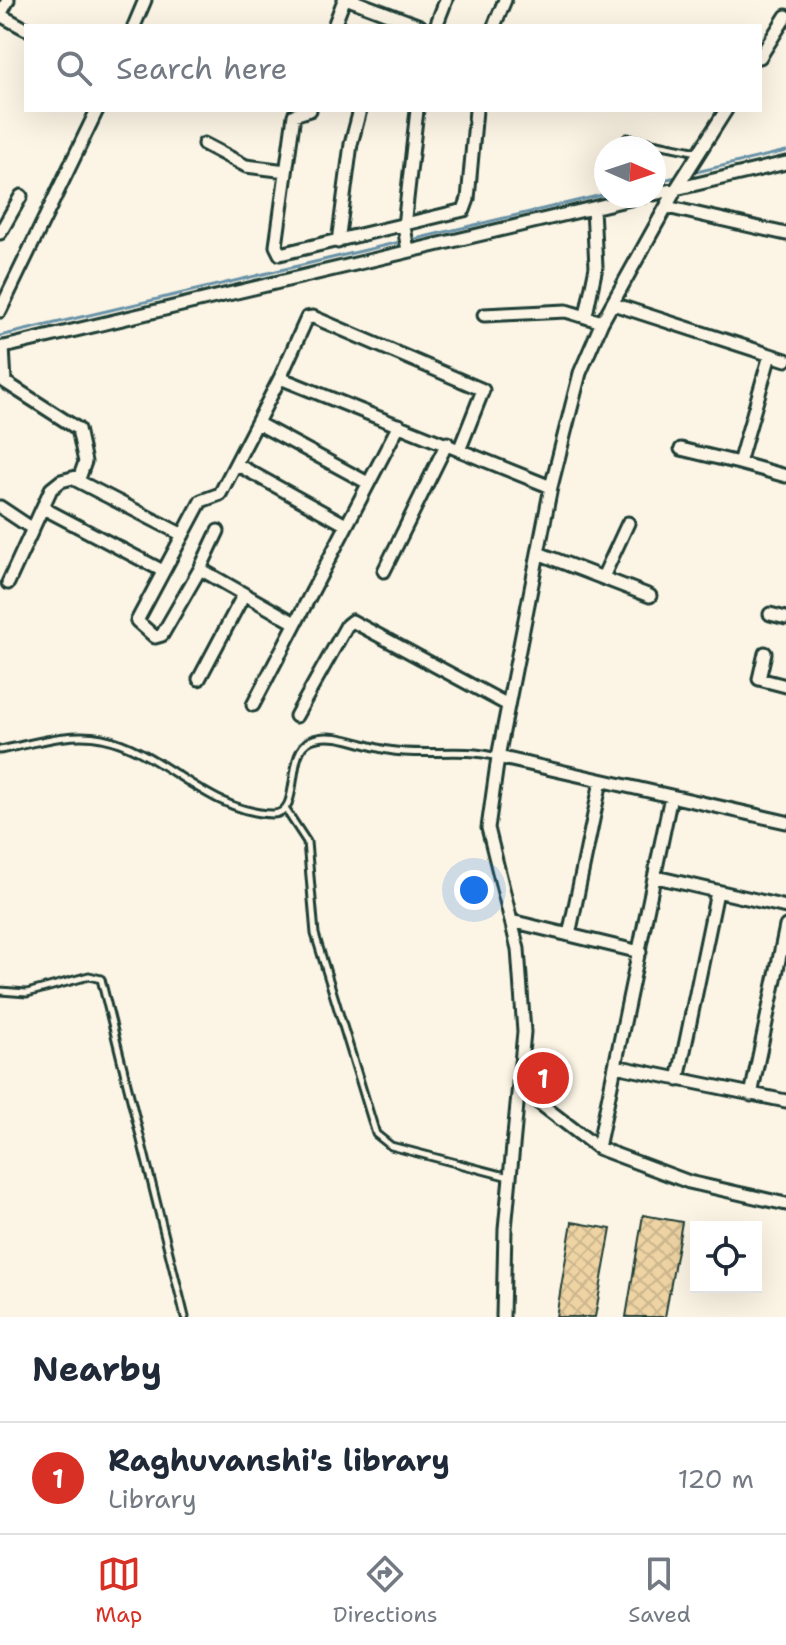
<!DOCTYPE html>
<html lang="en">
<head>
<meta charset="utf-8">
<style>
  body { margin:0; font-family:"Shantell Sans",sans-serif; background:#f2f2f3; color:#1f2937 }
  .controls { position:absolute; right:24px; bottom:24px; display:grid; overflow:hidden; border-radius:0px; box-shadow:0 8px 32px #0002 }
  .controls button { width:72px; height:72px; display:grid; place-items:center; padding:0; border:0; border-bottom:2px solid #e0e1e3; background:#fff; color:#1f2937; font:40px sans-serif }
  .compass { position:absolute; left:594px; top:136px; width:72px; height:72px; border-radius:50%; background:#fff; box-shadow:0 8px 32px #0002; rotate:93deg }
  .you { position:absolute; left:474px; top:890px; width:28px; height:28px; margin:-20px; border:6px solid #fff; border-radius:50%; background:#1a73e8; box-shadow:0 0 0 12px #1a73e833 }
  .badge { display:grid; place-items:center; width:52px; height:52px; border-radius:50%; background:#d93025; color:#fff; font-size:26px; font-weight:700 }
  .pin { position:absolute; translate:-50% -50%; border:4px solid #fff; box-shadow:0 2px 8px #0006 }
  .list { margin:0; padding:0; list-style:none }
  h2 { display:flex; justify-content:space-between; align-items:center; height:104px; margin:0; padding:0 32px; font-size:34px }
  h2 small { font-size:26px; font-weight:400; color:#747a83 }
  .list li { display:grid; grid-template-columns:52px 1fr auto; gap:24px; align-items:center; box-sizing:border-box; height:112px; padding:0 32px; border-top:2px solid #e0e1e3 }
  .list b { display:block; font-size:30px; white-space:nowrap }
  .list p { margin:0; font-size:26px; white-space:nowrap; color:#747a83 }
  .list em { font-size:26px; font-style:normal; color:#747a83 }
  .icon { flex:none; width:44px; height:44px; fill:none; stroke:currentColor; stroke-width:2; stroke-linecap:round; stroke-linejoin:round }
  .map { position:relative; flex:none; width:786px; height:1317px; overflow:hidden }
  .search { position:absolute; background:#fff; box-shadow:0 8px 32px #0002; left:24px; right:24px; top:24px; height:88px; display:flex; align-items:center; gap:20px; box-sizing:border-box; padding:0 28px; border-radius:0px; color:#747a83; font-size:30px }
  .sheet { height:216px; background:#fff }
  nav { display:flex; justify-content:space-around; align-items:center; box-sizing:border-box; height:112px; border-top:2px solid #e0e1e3; background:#fff; font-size:22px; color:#747a83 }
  nav a { display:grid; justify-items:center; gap:4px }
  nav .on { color:#d93025 }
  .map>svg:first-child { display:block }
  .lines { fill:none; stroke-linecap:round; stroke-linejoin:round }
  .stream { stroke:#6792a8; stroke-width:3 }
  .building { fill:url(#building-cross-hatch); stroke:#1f3d34; stroke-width:2 }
  .lane-casing { stroke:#1f3d34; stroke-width:11 }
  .street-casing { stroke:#1f3d34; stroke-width:17 }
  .lane { stroke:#fcf5e5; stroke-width:5 }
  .street { stroke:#fcf5e5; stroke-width:11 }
</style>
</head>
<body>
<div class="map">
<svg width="786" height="1317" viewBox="0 0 786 1317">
  <defs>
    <pattern id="building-cross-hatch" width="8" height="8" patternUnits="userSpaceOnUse" patternTransform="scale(2)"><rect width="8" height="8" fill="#eed3a3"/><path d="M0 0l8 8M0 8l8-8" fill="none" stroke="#ccb68d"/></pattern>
  </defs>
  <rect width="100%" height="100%" fill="#fcf5e5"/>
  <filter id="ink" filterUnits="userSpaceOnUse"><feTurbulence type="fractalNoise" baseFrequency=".0125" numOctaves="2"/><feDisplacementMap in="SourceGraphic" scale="16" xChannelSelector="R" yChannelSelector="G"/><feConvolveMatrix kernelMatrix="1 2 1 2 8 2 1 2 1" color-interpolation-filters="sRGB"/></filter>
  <g filter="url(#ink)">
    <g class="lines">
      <path class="stream" d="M692,173L786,151
        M654,182L681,176
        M411,240L606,194
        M0,336L404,241"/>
    </g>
    <path class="building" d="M643,1215L682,1222L665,1317H626Z
      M572,1222L611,1229L595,1317H556Z"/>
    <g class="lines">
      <g class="lane-casing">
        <path id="lane" d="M627,138L698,152
          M0,750C32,744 69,731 102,738C162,750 208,813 273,814C303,814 284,752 311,740C333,730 366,747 388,750C424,757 461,747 497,757
          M286,810L307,842L315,934L376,1134L391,1146L509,1177
          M0,991L27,993L89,976L101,979L185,1317"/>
      </g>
      <g class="street-casing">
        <path id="street" d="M8,0L0,15L26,29
          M351,0L420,26
          M134,26L145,0
          M334,26L344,0
          M436,26L446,0
          M494,26L505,0
          M760,57L786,16
          M310,110L294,115L276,246L280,254L464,210L468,199L476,110
          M204,144L246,166L286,171
          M654,194L786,163
          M667,207L786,234
          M0,233L21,196
          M338,242L351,144L360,110
          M408,251L404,226L417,110
          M613,304L786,360
          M0,311L97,110
          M484,315L566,311L602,322
          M586,315L596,267L593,208
          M3,347L5,382L78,429L85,462L80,476L61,481L51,489L8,583
          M0,348L643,196
          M770,355L739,463L786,476
          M280,378L307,318L313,317L483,390L460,448
          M257,423L368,483
          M681,449L739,463
          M236,464L346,525
          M74,479L183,535
          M0,507L33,529
          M43,508L163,571
          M538,553L650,596
          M200,569L218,531
          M384,571L447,443
          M603,577L628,523
          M770,614L786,618
          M295,623L200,569L162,635L155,637L137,621L201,501L220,494L280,378L551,487
          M765,653L759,679L786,686
          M199,679L244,594
          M253,705L399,425
          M296,716L347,625L352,621L508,705
          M498,757L786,822
          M656,877L786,907
          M511,921L640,952
          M569,935L601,781
          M615,1066L786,1101
          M678,1080L717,892
          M521,1089L598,1148L689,1182L786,1204
          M751,1095L786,926
          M598,1148L671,796
          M503,1317L505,1229L524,1032L518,949L488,828L498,757L551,487L580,373L602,322L676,189L726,110"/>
      </g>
      <use href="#lane" class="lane"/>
      <use href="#street" class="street"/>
    </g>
  </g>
</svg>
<div class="controls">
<button><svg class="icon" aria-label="locate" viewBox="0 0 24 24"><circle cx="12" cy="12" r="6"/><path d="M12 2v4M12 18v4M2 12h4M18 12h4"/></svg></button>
</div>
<svg class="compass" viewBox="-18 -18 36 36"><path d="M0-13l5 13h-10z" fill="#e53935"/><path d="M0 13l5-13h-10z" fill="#747a83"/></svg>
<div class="you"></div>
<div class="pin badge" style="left:543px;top:1078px">1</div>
<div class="search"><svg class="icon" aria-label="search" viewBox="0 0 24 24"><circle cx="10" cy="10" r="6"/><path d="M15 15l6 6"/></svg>Search here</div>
</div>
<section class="sheet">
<h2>Nearby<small></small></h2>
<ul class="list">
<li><span class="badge">1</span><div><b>Raghuvanshi's library</b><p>Library</p></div><em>120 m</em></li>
</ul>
</section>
<nav>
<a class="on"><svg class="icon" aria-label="map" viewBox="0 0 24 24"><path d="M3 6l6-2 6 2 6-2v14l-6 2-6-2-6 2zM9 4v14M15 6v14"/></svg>Map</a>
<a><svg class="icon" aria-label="directions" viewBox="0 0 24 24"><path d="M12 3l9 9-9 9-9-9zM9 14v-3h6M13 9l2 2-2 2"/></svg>Directions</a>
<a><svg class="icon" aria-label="saved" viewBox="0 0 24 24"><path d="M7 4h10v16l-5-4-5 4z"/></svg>Saved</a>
</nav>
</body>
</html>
